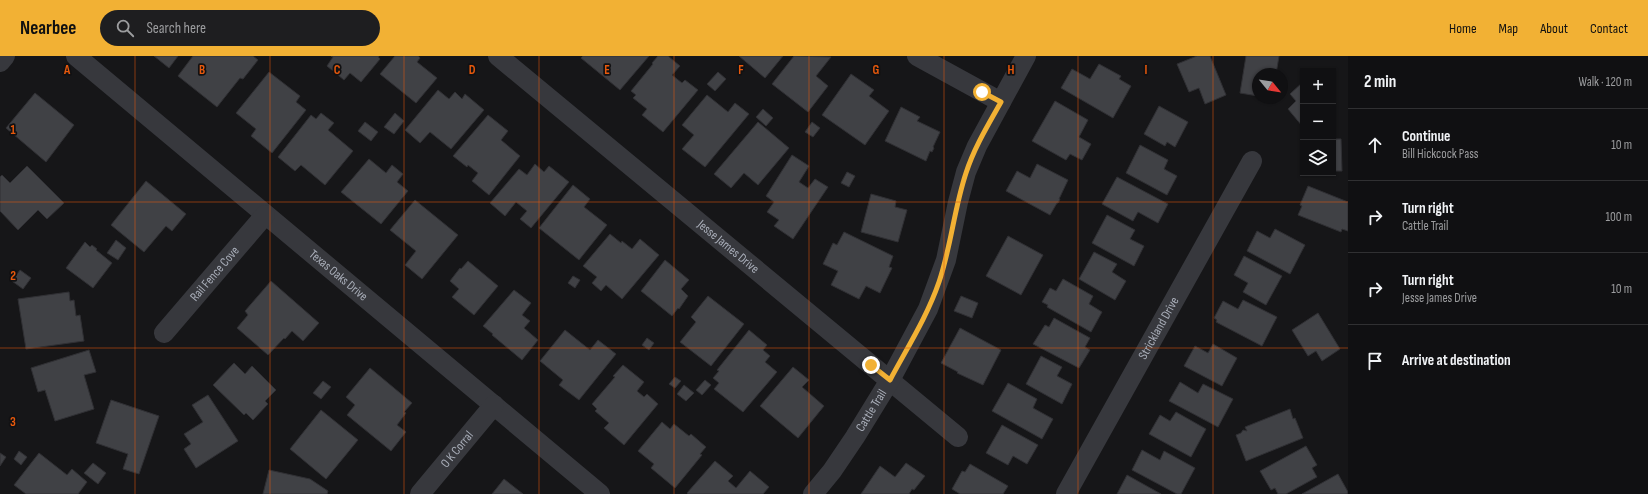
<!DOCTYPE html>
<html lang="en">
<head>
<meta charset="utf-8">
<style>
  body { margin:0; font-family:"Sofia Sans Condensed",sans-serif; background:#1e1e20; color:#f1f3f6 }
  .controls { position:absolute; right:12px; top:12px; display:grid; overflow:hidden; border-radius:0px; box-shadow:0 1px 3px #0004 }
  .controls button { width:36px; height:36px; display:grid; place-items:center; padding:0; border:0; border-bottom:1px solid #303032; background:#101012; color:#f1f3f6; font:20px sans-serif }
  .compass { position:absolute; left:1252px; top:12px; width:36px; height:36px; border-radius:50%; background:#101012; box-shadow:0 1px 3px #0004; rotate:120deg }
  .stop { position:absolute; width:12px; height:12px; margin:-9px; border:3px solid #f2b134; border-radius:50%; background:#fff }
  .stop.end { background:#f2b134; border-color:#fff; box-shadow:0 1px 4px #0008 }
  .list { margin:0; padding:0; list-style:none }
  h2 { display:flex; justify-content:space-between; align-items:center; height:52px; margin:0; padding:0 16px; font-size:17px }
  h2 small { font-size:13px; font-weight:400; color:#9c9d9f }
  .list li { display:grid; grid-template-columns:26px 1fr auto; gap:12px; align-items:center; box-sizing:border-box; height:72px; padding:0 16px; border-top:1px solid #303032 }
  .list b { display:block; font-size:15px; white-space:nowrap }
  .list p { margin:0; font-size:13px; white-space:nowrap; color:#9c9d9f }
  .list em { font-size:13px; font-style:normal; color:#9c9d9f }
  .icon { flex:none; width:22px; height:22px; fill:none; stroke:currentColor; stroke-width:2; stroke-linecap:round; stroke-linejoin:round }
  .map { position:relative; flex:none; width:1348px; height:438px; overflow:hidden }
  header { display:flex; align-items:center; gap:24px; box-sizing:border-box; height:56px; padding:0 20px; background:#f2b134; color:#111 }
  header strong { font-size:19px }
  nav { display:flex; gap:22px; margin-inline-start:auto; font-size:14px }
  .search { width:280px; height:36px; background:#1e1e20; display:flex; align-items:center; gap:10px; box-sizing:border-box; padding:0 14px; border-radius:22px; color:#9c9d9f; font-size:15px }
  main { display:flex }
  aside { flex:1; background:#101012 }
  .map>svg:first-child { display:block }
  .building { fill:#404145; stroke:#303034 }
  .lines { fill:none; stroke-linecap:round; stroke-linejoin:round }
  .minor { stroke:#37383d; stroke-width:20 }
  .route { stroke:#f2b134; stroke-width:5 }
  .grid { fill:none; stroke:#e8590c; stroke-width:1; stroke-opacity:0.55 }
  .labels { text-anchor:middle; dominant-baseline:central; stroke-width:3.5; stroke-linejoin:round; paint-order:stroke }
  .street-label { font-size:13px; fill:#a8adb8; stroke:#111113 }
  .grid-label { font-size:13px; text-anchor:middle; font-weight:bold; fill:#e8590c; stroke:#111113; stroke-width:3.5; stroke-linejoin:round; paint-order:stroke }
</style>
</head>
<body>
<header>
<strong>Nearbee</strong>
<div class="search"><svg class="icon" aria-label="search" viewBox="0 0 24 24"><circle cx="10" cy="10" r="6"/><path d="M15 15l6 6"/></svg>Search here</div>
<nav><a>Home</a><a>Map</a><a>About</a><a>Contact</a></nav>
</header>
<main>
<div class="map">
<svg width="1348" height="438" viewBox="0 0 1348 438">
  <rect width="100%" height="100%" fill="#161618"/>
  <path class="building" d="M154,0H178L169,12Z
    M193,0H253L258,4L243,23L240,22L217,51L178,20Z
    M331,0H379L378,1L380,3L361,26L350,17L344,24L327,10L333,1Z
    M395,0H418L420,2L417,6L437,22L416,47L380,18Z
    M583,0H649L620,34L581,2Z
    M658,0H668L680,10L672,19L682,27L685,24L698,34L663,76L642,59L647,53L633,42L636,39L631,35L653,8L652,7Z
    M739,0H783L765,22Z
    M794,0L831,1L816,20L828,30L808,56L772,28Z
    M1197,0H1210L1226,39L1205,48L1199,32L1189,36L1177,8Z
    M1246,0H1279L1276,18H1258V40L1240,37Z
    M1099,8L1121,20L1119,23L1131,30L1113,62L1061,32L1072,13L1090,23Z
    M269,16L300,40L296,46L306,54L272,97L251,80L256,73L236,57Z
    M718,16L726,23L715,35L707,28Z
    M851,18L874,34L869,40L889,55L865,89L822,59Z
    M1303,26V71L1288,53L1296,45L1290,38Z
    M438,34L449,43L455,36L462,43L465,38L484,54L451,93L430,76L420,87L405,74Z
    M35,37L74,69L46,106L6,72Z
    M707,39L728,56L735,47L749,58L705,111L682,93L694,79L682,69Z
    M1055,45L1088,64L1079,81L1091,88L1082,104L1070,98L1066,104L1032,85Z
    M1159,50L1188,66L1175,91L1167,86L1165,90L1144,78Z
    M901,51L920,61L917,65L940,76L933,91L934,92L932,96L930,95L926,105L885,85Z
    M763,53L773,62L766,70L756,61Z
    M321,57L334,67L328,74L353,95L325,129L301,109L295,115L278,101L311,59L316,63Z
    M395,57L404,65L394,78L384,71Z
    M488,59L508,75L501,84L520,100L489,139L472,125L478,117L468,109L467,111L453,100Z
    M365,66L378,76L371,85L358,75Z
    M758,66L789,92L758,129L744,117L731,132L714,118Z
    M812,66L820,72L813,81L805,76Z
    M1333,83H1341L1342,115H1333Z
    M1140,89L1168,104L1164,113L1177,120L1167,139L1126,117Z
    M792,99L809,110L799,126L808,132L815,123L828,131L793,183L774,170L779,164L767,156L774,146L766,140Z
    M369,103L386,117L392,109L403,118L397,126L408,135L381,168L341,136Z
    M535,108L544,116L549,110L569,126L531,172L520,163L527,155L516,146L505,160L490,147L519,113L527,119Z
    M1037,108L1068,124L1059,143H1060L1058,147H1057L1050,159L1006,135L1017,115L1030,122Z
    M27,110L64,147L47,163L38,154L18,174L0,155V121L2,119L10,127Z
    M847,116L855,120L849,131L841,127Z
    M1117,121L1168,148L1158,167L1138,156L1133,165L1102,148Z
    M146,125L186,158L172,175L166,170L144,196L111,169Z
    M573,129L590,143L584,151L607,169L579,204L539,172Z
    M1308,130L1348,146V175L1342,173L1341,176L1298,159L1302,150L1300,149Z
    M871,138L896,145L895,151L907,154L898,186L861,176Z
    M415,144L458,179L422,223L405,209L416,195L390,174Z
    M1107,159L1135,174L1130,183L1144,190L1134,210L1092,187Z
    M1275,173L1305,189L1290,218L1247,195L1257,175L1270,182Z
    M844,176L893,200L889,211L892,212L880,237L866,230L859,243L831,229L838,215L823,208L833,187L837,189Z
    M610,178L621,187L622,185L632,193L640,183L659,199L622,243L606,229L601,235L592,227L597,221L583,210Z
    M1008,180L1043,199L1021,239L986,220Z
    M116,184L126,192L118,204L107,197Z
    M85,186L90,191L92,189L97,193L96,194L112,207L93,232L66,212Z
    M1094,196L1117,208L1112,216L1126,225L1115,244L1079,223Z
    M1244,200L1282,220L1266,249L1243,236L1248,227L1234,219Z
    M665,204L689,224L681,233L688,240L679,253L678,252L672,260L641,235Z
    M468,205L498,230L474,259L452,241L459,233L450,225L460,212L461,213Z
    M20,214L31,222L23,233L12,225Z
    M573,220L580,224L575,232L568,227Z
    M1063,223L1093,240L1089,248L1102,256L1091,276L1047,251L1048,249L1042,246L1050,232L1056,235Z
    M271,225L319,267L303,285L292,275L285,283L284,282L268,299L237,272L248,259L245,255Z
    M514,234L531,247L522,259L530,265L524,272L538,284L522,304L492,279L493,278L483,270Z
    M69,236L70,245L74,244L76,260L80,259L84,285L26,293L18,243Z
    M708,240L744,268L711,310L680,286L696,266L691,261Z
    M961,240L978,247L972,262L954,255Z
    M1243,244L1277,261L1262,290L1216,266L1217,264L1214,262L1223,245L1238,253Z
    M1318,257L1340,293L1322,305L1316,295L1308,300L1292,274Z
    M1054,262L1090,282L1085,291L1090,294L1079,312L1033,288L1045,269L1049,271Z
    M960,272L1001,294L983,329L957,317L958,316L941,307Z
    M565,274L590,294L598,284L616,298L579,344L559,329L563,324L540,305Z
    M749,274L767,289L763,294L770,300L765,306L777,316L743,356L714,333L719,327L713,322L719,315L717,314Z
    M647,282L654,287L649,294L642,289Z
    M1213,288L1237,302L1222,330L1184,310L1195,290L1208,297Z
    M89,294L96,316L84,319L94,353L55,365L45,334L38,336L31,312Z
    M1041,300L1062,311L1057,320L1072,328L1062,348L1026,328Z
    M234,307L245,318L252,310L276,334L265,345L268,348L253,364L246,357L244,359L213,329Z
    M623,309L644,326L637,335L644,341L647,338L658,348L624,389L604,372L609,367L595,355L597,353L592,348L615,321L613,320Z
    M793,311L809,324L802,331L824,350L798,382L760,350Z
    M370,312L412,347L404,356L406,357L397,369L406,376L391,395L347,359L355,349L346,341Z
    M675,321L681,325L675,332L669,328Z
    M705,324L711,329L702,339L696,334Z
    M323,325L331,331L321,343L313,337Z
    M1180,326L1198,337L1203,328L1233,343L1218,371L1169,345Z
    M1008,327L1037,343L1033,352L1053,363L1042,383L992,355Z
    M684,329L694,337L686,345L677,338Z
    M208,339L238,385L196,412L184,393L191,388L184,378L203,366L192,349Z
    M111,344L159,360L139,418L123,413L128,398L96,387Z
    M1290,353L1293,363L1295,362L1303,382L1246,405L1236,379L1241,377L1243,374L1247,375L1245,371Z
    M321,354L358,384L326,423L290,393Z
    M1176,356L1206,373L1191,401L1149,378L1160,359L1170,365Z
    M662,366L670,373L674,368L689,380L691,378L706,391L700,398L702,399L675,432L651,412L654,408L638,395Z
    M1002,369L1038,389L1027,408L1013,400L1008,409L986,397Z
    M1306,390L1317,409L1312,412L1317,421L1286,438H1278L1275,432L1271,434L1260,415Z
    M1142,394L1160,404L1164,395L1195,412L1181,438H1177L1132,414Z
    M19,395L27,401L21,409L14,403Z
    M0,397L6,401L0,410Z
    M39,397L67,419L72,413L87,426L78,438H26L14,429Z
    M715,405L733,420L728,425L736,432L750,415L769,431L763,438H688L687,437Z
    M93,407L106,417L98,428L84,417Z
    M906,407L925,420L914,434L912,433L909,438H861L880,410L895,421Z
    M970,408L1008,430L1003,438H960L952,433L962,415L965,416Z
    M269,414L310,423L328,435L327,438H263Z
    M1338,418L1348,436L1347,438H1302Z
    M1127,419L1161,438H1117Z
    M504,423L523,438H492Z"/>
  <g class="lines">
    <g class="minor">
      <path id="s1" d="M76,0L600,438"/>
      <path id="s2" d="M498,0L958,381"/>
      <path d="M917,0L1001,46"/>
      <path d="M0,6L5,0"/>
      <path id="s3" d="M164,277L265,159"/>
      <path id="s4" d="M420,438L494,349"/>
      <path id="s5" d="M813,438L832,415L855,381L890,324L928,253L946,204L958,146L966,116L977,90L1026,0"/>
      <path id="s6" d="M1066,438L1252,105"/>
    </g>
  </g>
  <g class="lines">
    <path class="route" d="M871,309L890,324C907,292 927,261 939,226C951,191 954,153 966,117C974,92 988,69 1001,46L982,36"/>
  </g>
  <path class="grid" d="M135,0V438M270,0V438M404,0V438M539,0V438M674,0V438M809,0V438M944,0V438M1078,0V438M1213,0V438M0,146H1348M0,292H1348"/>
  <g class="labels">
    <g class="street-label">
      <text stroke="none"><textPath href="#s2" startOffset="299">Jesse James Drive</textPath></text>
      <text stroke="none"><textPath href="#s3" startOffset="78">Rail Fence Cove</textPath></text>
      <text stroke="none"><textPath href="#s1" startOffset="342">Texas Oaks Drive</textPath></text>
      <text stroke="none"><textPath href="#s6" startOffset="190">Strickland Drive</textPath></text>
      <text stroke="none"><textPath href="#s5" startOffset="102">Cattle Trail</textPath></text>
      <text stroke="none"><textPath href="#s4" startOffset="58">O K Corral</textPath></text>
    </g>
  </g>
  <g class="grid-label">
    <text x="67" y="18">A</text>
    <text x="202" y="18">B</text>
    <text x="337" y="18">C</text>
    <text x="472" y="18">D</text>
    <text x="607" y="18">E</text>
    <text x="741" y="18">F</text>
    <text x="876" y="18">G</text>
    <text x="1011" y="18">H</text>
    <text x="1146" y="18">I</text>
    <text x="13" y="78">1</text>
    <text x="13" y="224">2</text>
    <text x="13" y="370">3</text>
  </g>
</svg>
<div class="controls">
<button>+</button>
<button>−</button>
<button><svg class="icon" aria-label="layers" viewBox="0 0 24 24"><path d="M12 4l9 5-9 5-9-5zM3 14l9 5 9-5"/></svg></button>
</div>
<svg class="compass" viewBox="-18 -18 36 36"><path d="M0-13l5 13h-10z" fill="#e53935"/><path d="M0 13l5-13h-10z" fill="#9c9d9f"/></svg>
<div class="stop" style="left:982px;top:36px"></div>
<div class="stop end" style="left:871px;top:309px"></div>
</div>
<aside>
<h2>2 min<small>Walk · 120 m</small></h2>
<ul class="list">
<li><svg class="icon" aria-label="ahead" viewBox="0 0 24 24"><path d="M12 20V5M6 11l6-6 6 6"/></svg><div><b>Continue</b><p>Bill Hickcock Pass</p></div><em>10 m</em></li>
<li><svg class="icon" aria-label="right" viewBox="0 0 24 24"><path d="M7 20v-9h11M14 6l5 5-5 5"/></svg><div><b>Turn right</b><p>Cattle Trail</p></div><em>100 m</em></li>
<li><svg class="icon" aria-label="right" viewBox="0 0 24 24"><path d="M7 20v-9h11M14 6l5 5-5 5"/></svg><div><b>Turn right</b><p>Jesse James Drive</p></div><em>10 m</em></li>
<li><svg class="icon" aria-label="arrive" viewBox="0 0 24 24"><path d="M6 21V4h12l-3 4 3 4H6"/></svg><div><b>Arrive at destination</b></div></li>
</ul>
</aside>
</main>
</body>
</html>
